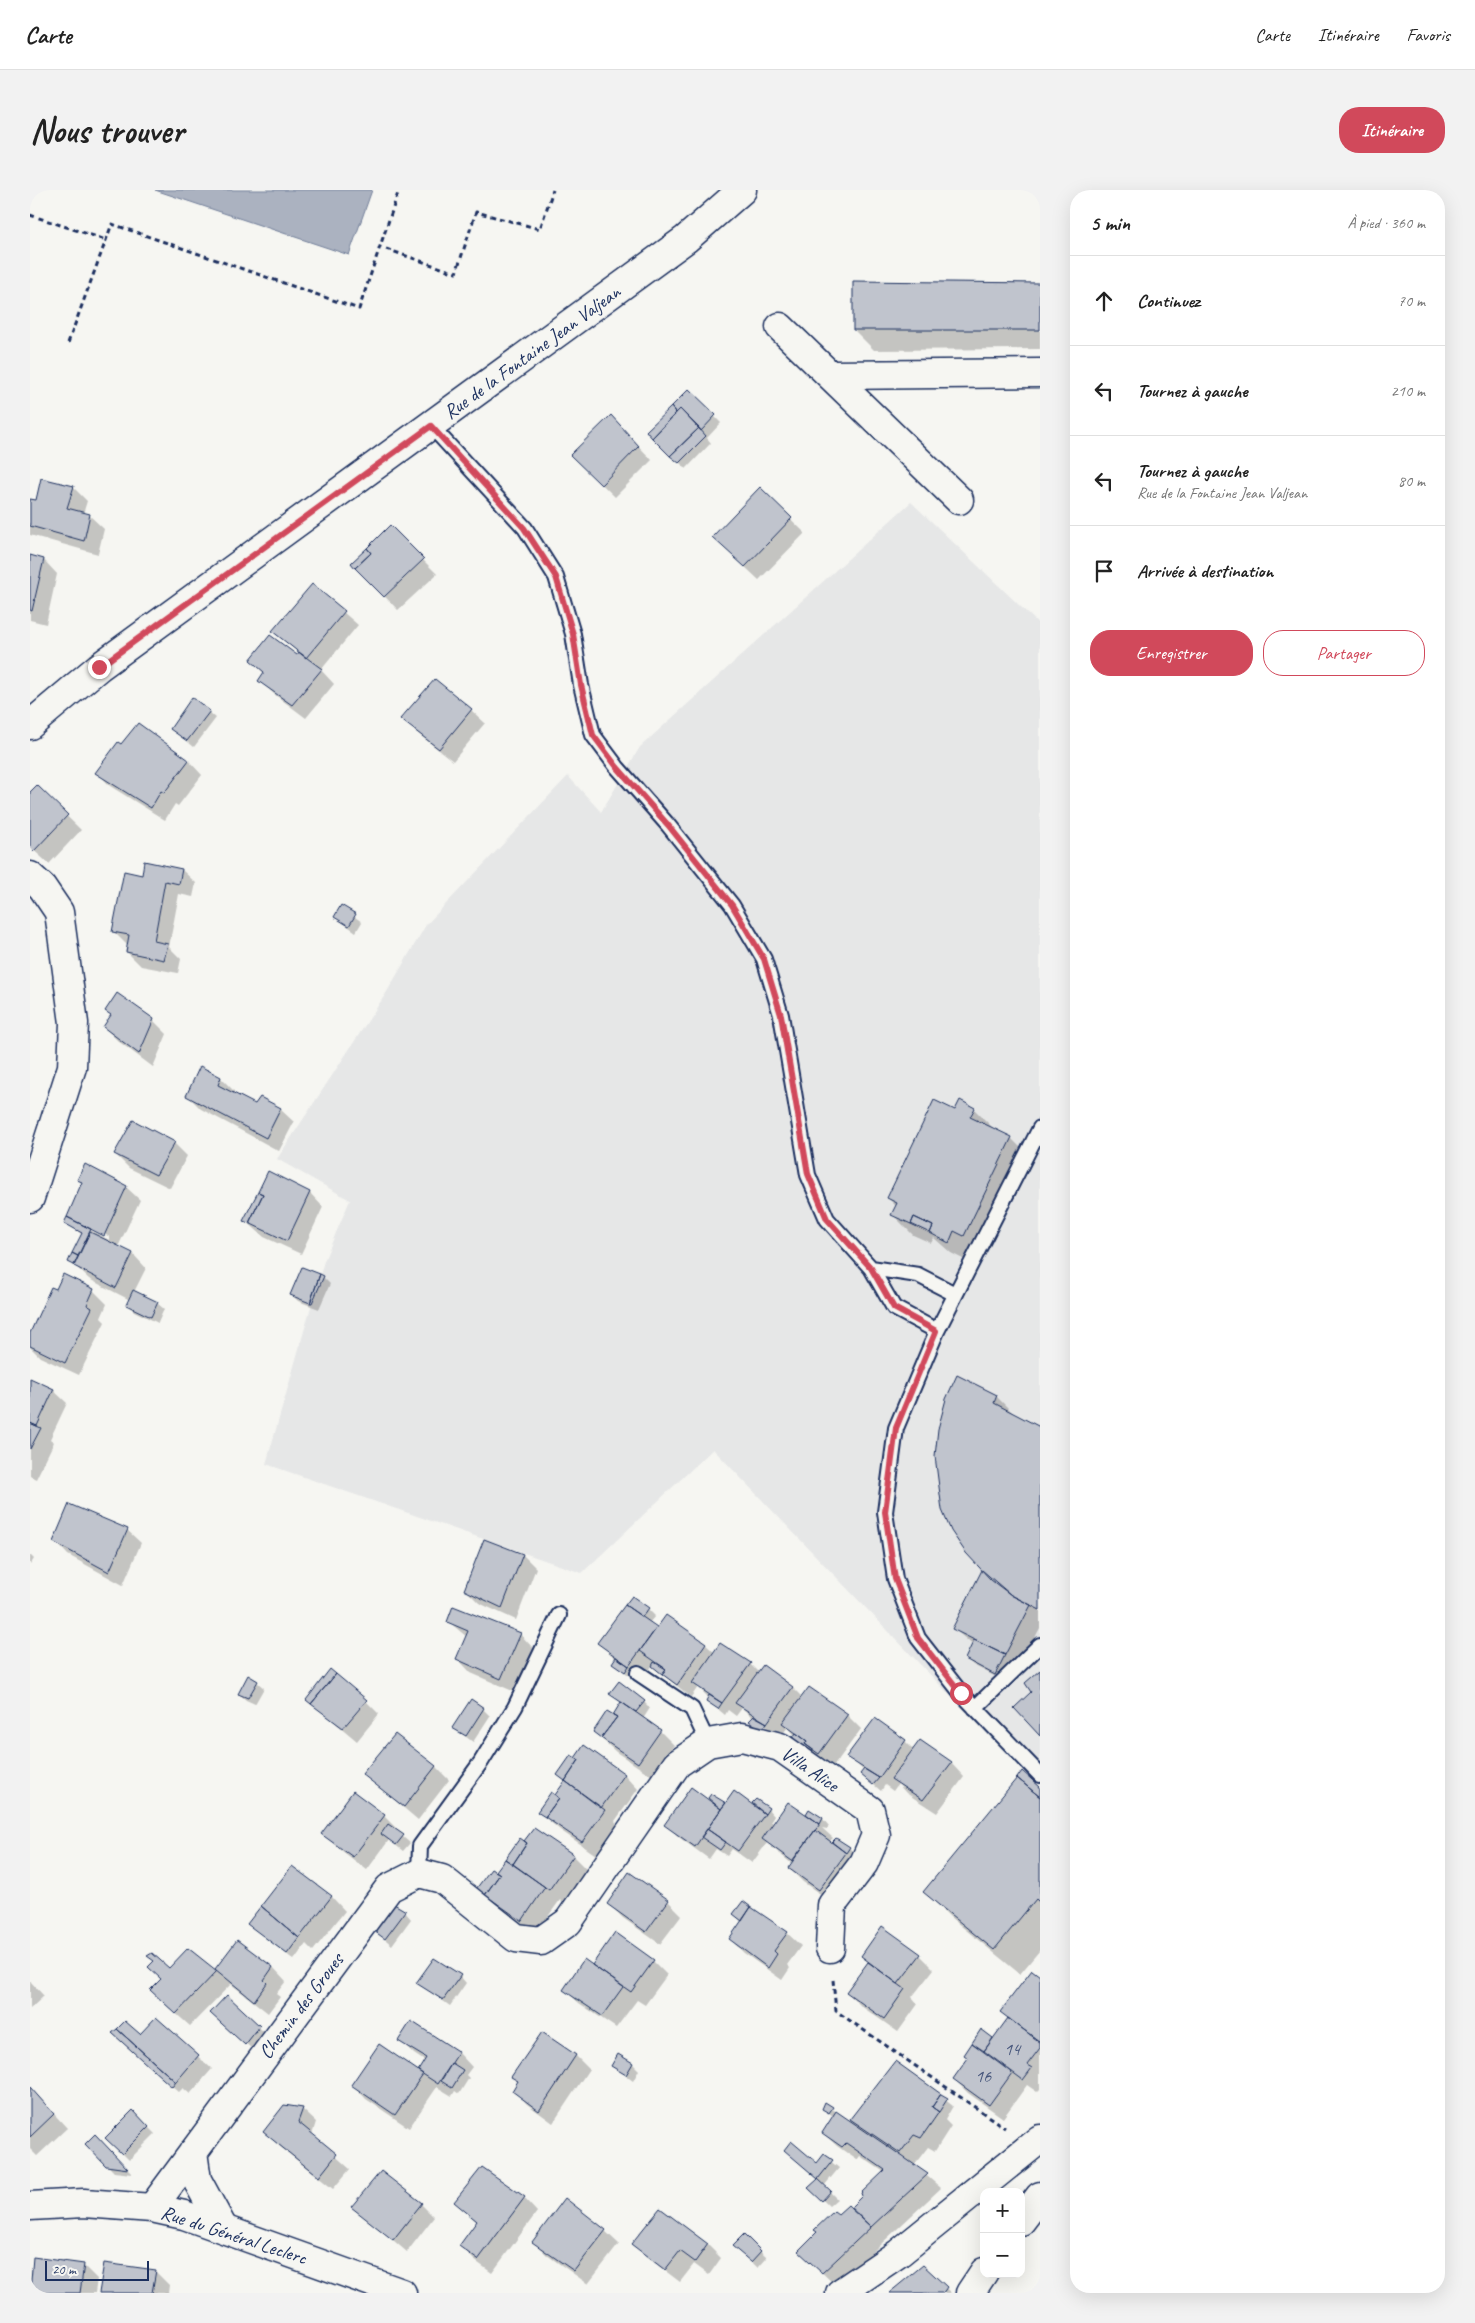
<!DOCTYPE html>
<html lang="fr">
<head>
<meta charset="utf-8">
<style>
  body { margin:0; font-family:Caveat,sans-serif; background:#f2f2f2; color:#222 }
  .controls { position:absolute; right:15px; bottom:15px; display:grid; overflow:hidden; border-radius:10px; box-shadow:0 5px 20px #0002 }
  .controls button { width:45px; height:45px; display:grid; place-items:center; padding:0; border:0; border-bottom:1px solid #e0e0e0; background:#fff; color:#222; font:25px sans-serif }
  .scale { position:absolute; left:15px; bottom:12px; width:104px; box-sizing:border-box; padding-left:5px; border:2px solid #1b2f5e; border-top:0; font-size:14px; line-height:18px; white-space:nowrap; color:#1b2f5e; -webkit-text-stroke:4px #f6f6f2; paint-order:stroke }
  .stop { position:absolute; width:15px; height:15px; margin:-11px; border:4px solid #d1495b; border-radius:50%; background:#fff }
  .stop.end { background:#d1495b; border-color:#fff; box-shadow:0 1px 5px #0008 }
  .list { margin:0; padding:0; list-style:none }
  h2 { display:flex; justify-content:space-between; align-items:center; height:65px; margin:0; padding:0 20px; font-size:21px }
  h2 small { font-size:16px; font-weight:400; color:#767676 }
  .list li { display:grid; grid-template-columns:32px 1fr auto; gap:15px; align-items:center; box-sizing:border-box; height:90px; padding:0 20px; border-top:1px solid #e0e0e0 }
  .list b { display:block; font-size:19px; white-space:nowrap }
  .list p { margin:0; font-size:16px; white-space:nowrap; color:#767676 }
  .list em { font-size:16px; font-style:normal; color:#767676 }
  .actions { display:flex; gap:10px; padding:15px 20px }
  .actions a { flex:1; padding:11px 0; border:1px solid #d1495b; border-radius:20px; text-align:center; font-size:18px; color:#d1495b }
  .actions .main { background:#d1495b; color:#fff }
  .icon { flex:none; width:28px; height:28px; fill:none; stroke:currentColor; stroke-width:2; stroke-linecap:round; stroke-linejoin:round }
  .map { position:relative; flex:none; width:1010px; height:2103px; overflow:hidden; border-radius:20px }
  header { display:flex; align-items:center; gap:30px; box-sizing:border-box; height:70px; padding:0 25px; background:#fff; border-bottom:1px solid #e0e0e0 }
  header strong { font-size:24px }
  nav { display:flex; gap:28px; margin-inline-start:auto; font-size:18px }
  .intro { display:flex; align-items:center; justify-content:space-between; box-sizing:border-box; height:120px; padding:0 30px }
  h1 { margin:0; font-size:35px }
  .button { padding:12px 22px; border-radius:20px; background:#d1495b; color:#fff; font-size:18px; font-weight:700 }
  main { display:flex; gap:30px; padding:0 30px }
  aside { flex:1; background:#fff; border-radius:20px; box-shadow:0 5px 20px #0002 }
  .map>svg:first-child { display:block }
  .built { fill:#e6e7e7 }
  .water { fill:#abb2c0; stroke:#717e99 }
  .shadow { fill:#0003; fill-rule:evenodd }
  .building { fill:#c0c4cd; stroke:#1b2f5e }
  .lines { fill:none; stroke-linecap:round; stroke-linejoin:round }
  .service-casing { stroke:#1b2f5e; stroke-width:18 }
  .minor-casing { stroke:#1b2f5e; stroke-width:31 }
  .tertiary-casing { stroke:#1b2f5e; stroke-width:31 }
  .path { stroke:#1b2f5e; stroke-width:3; stroke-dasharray:5 4; stroke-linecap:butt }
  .service { stroke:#f6f6f2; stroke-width:14 }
  .minor { stroke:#f6f6f2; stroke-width:28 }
  .tertiary { stroke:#f6f6f2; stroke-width:28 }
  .route { stroke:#d1495b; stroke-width:6 }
  .labels { text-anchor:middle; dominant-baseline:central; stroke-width:4.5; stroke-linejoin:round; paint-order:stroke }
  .number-label { font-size:18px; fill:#44547a }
  .street-label { font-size:20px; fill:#1b2f5e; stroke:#f6f6f2 }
</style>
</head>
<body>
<header>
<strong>Carte</strong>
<nav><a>Carte</a><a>Itinéraire</a><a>Favoris</a></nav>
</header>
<div class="intro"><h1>Nous trouver</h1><a class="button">Itinéraire</a></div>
<main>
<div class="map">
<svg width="1010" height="2103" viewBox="0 0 1010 2103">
  <rect width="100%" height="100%" fill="#f6f6f2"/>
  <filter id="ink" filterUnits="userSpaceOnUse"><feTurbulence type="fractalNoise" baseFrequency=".02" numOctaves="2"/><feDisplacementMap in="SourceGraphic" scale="10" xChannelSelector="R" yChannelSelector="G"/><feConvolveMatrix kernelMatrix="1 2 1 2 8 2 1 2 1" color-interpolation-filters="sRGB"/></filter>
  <g filter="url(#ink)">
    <path class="built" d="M881,312L1010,435V1599L683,1259L552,1383L236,1274L294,1071L320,1010L247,969L355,805L396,735L538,586L571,622L610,557Z"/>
    <path class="water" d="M125,0H342L319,65Z"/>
    <path class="shadow" d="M1010,94V159L844,160L824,140Z
      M659,201L691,233L677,248L681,253L656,279L618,241Z
      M594,241L622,270L585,307L542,265Z
      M43,297L57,311L53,324L60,326L74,339L68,364L0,345V310L7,312Z
      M730,299L775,343L729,390L697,360Z
      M360,337L407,384L368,420L326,377Z
      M0,367L14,370L27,384L16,434L0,430Z
      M282,395L328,435L291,480L304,494L276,528L244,504L230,491L235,484L221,470L267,466L270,464L243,440Z
      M441,520L455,533L423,571L386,542L372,529Z
      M179,522L186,528L164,557L141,538Z
      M108,534L159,571L172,585L148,616L145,614L135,630L80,596L67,582Z
      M7,597L51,640L19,674L0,657V604Z
      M152,680L166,693L163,707L149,704L139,757L151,769L148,783L111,776L97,762L98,756L84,742L113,686Z
      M311,717L332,732L326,742L305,727Z
      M82,826L123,830L137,844L123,877L88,851L74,837Z
      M171,877L191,888L204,901L203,904L226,916L250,919L264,932L249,961L171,919L158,906Z
      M944,919L964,939L981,948L1001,968L955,1065L945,1060L939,1072L921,1063L904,1048L901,1053L883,1045L863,1025L867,1017L858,1008L925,921Z
      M144,953L157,966L140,998L99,978L85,964Z
      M238,983L280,1003L293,1017L271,1064L234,1047L215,1030Z
      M49,989L96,997L110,1010L88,1057L103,1064L116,1078L104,1102L127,1113L134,1119L128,1133L104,1121L97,1114L100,1110L59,1089L40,1071L53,1045L36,1033L53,993ZM52,1034L80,1047L79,1050L52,1036Z
      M293,1087L300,1094L289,1119L268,1111L262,1105Z
      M63,1100L77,1114L71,1128L75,1132L49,1185L10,1167L0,1157V1146L27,1101Z
      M0,1189L23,1200L37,1213L20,1249L24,1252L6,1289L0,1286Z
      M966,1206L985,1225L1010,1238V1438L989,1478L980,1474L972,1490L943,1475L937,1469L943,1455L924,1439L956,1386L922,1340Z
      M97,1340L111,1353L93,1395L38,1365L25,1351Z
      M0,1365L4,1369L0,1375Z
      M493,1365L506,1378L486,1430L449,1413L435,1399Z
      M618,1419L625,1426L619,1433L627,1438L675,1454L685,1463L720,1474L729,1483L763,1498L773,1508L817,1525L831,1539L803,1577L790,1567L787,1572L758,1537L751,1546L743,1541L739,1546L733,1541L737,1536L728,1538L721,1531L723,1528L712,1518L706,1526L698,1520L695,1525L677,1510L679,1508L668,1497L661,1507L622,1476L613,1489L605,1483L602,1488L584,1473L586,1469L569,1453Z
      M419,1432L490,1444L503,1458L485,1502L441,1483L428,1469L437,1447Z
      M227,1492L234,1498L225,1514L216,1510L209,1504Z
      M581,1504L614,1512L620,1518L613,1529L630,1541L644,1555L622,1586L586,1562L564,1542L583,1526L592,1513Z
      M336,1511L349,1524L327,1551L290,1520Z
      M453,1519L460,1526L443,1552L424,1538Z
      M365,1546L406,1577L419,1590L388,1630L334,1584Z
      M875,1551L884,1560L921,1573L934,1587L907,1623L876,1603L868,1594L863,1601L855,1595L851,1601L831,1584L834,1581L818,1566Z
      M555,1556L595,1585L608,1599L585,1631L588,1635L566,1665L530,1640L509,1622L525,1606L536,1592L529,1585L546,1569Z
      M1010,1599V1760L990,1784L920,1727L895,1702Z
      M685,1614L728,1620L738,1619L744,1626L741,1631L744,1634L781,1629L779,1621L793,1629L799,1636L797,1639L792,1638L803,1648L799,1652L808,1659L819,1658L826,1664L803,1713L773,1692L759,1678L762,1674L737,1653L722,1673L702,1659L697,1666L686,1659L679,1669L650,1648L636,1635Z
      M354,1626L367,1639L366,1641L380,1653L373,1661L359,1650L337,1680L307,1657L293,1644Z
      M504,1640L543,1666L557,1680L533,1713L530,1710L506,1743L470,1718L448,1698L472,1686L468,1681L490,1650L499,1656Z
      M262,1678L302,1707L315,1721L283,1761L276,1754L264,1770L218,1734Z
      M638,1711L652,1725L630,1754L593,1728L579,1714Z
      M375,1722L381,1729L362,1755L345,1741Z
      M704,1724L757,1743L771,1756L757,1775L760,1778L752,1790L714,1763L700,1749L712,1732Z
      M586,1744L623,1771L637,1785L615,1815L607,1810L586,1838L549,1813L535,1800L562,1777Z
      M207,1751L243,1777L256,1791L246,1804L250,1807L238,1823L201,1794L160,1836L135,1814L132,1789L125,1772L119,1767L140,1780L185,1781Z
      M890,1765L904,1779L882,1807L888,1814L868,1842L831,1816L817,1802L839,1773L832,1766Z
      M430,1786L436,1793L420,1816L388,1793Z
      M1010,1788V1899L1007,1902L997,1895L973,1928L938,1903L924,1889L947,1856L951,1841L963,1850L979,1829L972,1822Z
      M0,1791L14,1806L0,1819Z
      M197,1807L236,1844L223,1860L189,1829Z
      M126,1829L182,1879L160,1904L153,1898L149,1902L90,1850L111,1846Z
      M382,1833L429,1863L442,1877L436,1885L439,1888L429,1904L425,1901L422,1906L407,1897L379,1938L336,1909L323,1895L388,1882L396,1872L384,1864L370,1850Z
      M512,1844L546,1866L559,1879L523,1933L497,1914L484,1900L489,1893L482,1887Z
      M866,1872L923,1916L915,1930L921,1936L905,1961L898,1957L884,1975L911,1998L806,2096L783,2074L808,2026L821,2019L854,1982L830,1966L827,1970L807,1956L793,1943L804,1927L793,1918L795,1914L820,1931Z
      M603,1874L609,1880L603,1891L583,1876Z
      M0,1898L37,1938L7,1966L0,1959Z
      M272,1919L286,1932L282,1945L320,1979L303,1999L248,1955L235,1942Z
      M103,1922L125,1944L99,1970L77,1948Z
      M65,1946L102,1984L84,1982L57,1954Z
      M762,1966L787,1975L794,1966L809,1978L794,1996L807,2009L799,2016L780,1998L789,1989Z
      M494,2008L507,2022L462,2083L444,2070L431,2056L447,2032L425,2012Z
      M391,2014L404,2027L377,2062L323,2016Z
      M575,2041L589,2054L558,2094L517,2065L503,2051Z
      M714,2046L737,2068L728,2078L711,2062Z
      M603,2054L678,2055L691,2068L679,2085L664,2074L650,2092L617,2067Z
      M4,2069L54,2076L67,2089L65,2103H0Z
      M893,2077L921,2103H861Z
      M125,2081L139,2095L138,2103H70Z"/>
    <path class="building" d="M823,91L1010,93V140H823Z
      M659,199L686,225L671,241L650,219L646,223L641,217Z
      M641,217L646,223L622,248L616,241Z
      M650,219L669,238L640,266L622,248Z
      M581,225L609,256L571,295L540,265Z
      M669,238L676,246L649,273L640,266Z
      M11,288L44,296L37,318L60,324L54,351L0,336V309L6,310Z
      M730,297L762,328L715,377L682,347Z
      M360,335L394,369L354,407L325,378L341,363L337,358Z
      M337,358L341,363L325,378L321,373Z
      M0,365L14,369L2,421L0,420Z
      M282,394L315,421L276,468L242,441Z
      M240,445L267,465L269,462L292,479L262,515L228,491L234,482L220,470Z
      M405,489L442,519L409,559L370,529Z
      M162,507L180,521L157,551L140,539Z
      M108,533L159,570L134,603L131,601L121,618L65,583L88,552L91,554Z
      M7,595L38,625L4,661L0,657V602Z
      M114,671L152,679L149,694L135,691L124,751L138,754L134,770L96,762L99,745L82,742L94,681L112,685Z
      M311,715L326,724L319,736L304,727Z
      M87,803L124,829L109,864L73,837L81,825L75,821Z
      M170,876L191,887L188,895L225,914L230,907L251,918L236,948L156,906Z
      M904,910L925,920L930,910L945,918L940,927L982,947L934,1046L924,1041L919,1053L900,1043L903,1036L884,1027L881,1034L861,1025L867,1013L857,1008Z
      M103,930L145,952L126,985L84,964Z
      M55,974L97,996L74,1046L37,1027L52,992L47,990Z
      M238,981L280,1002L257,1051L219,1033L233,1004L228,1002Z
      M228,1002L233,1004L219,1033L213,1031Z
      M37,1027L61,1039L48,1066L42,1063L52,1043L34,1033Z
      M884,1027L903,1036L900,1043L881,1034Z
      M60,1042L103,1063L86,1098L44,1076Z
      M42,1063L48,1066L44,1075L38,1072Z
      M272,1077L290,1084L280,1113L260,1105Z
      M33,1084L64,1099L57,1115L62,1118L35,1173L0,1156V1143L21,1097L26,1099Z
      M290,1084L294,1086L282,1113H280Z
      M103,1100L128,1112L121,1127L96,1115Z
      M927,1185L967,1205L964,1213L1010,1237V1420L981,1405L961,1390L936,1363L921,1341L912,1320L905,1266L908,1239L916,1209Z
      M0,1188L24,1199L7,1236L0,1233Z
      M0,1233L11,1238L0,1259Z
      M39,1314L98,1339L79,1382L23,1352Z
      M454,1349L493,1364L472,1418L434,1400Z
      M952,1380L981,1405L1001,1415L975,1465L922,1439Z
      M602,1406L619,1418L612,1427L595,1415Z
      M595,1415L627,1437L599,1476L567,1453Z
      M423,1416L491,1443L471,1489L426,1469L438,1441L417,1432Z
      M636,1425L676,1453L647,1495L632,1484L636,1479L610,1461Z
      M944,1450L975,1465L965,1485L935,1469Z
      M690,1453L721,1473L692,1513L662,1493Z
      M586,1467L599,1476L595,1482L582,1473Z
      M624,1472L636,1479L632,1484L622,1476Z
      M733,1475L763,1497L737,1533L705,1513Z
      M300,1479L306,1484L281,1514L276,1510Z
      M1010,1480V1546L984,1518L1001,1502L995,1493Z
      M306,1484L337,1510L313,1538L281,1514Z
      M218,1485L228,1491L218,1508L208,1504Z
      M589,1491L615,1511L606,1522L579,1504Z
      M779,1497L818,1524L789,1564L775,1554L777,1551L752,1533Z
      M679,1505L692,1513L688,1519L676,1511Z
      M441,1509L454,1518L436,1546L422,1538Z
      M591,1512L631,1540L608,1573L571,1548L587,1527L583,1525Z
      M577,1521L587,1527L571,1548L563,1542Z
      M724,1526L737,1533L732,1540L719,1531Z
      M845,1528L876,1550L849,1588L816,1567Z
      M766,1543L777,1551L775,1554L783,1560L780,1566L760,1552Z
      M365,1544L406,1576L374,1617L332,1584Z
      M890,1550L922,1572L893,1610L861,1589Z
      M554,1555L595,1584L571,1618L535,1591L549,1570L545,1568Z
      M541,1565L549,1570L535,1591L527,1585Z
      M834,1579L849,1588L843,1595L830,1584Z
      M992,1581L1010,1597V1607L987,1588Z
      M987,1588L1010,1607V1713L1006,1709L964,1760L893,1702Z
      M535,1591L575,1620L552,1652L515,1627L529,1608L525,1605Z
      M661,1597L691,1619L665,1657L634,1635Z
      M323,1601L355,1625L323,1667L291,1644Z
      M704,1601L735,1624L708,1661L677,1639Z
      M521,1602L529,1608L515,1627L507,1622Z
      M681,1604L696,1613L691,1619L678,1608Z
      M726,1609L739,1618L735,1624L722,1613Z
      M758,1612L790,1634L762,1671L732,1649Z
      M779,1619L793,1628L790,1634L776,1624Z
      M358,1634L374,1645L366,1655L351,1644Z
      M504,1638L544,1665L519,1700L483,1674L497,1653L494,1651Z
      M677,1639L696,1652L690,1660L671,1647Z
      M785,1640L816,1663L789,1700L758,1678Z
      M490,1648L497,1653L483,1674L475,1669Z
      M806,1648L820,1657L816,1663L802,1652Z
      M475,1669L515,1697L492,1731L455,1705L470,1684L466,1681Z
      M262,1676L302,1706L269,1748L231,1716Z
      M461,1679L470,1684L455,1705L446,1699Z
      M599,1682L639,1710L616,1742L577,1714Z
      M713,1711L721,1717L712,1731L703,1724Z
      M364,1714L376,1721L355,1749L344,1741Z
      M231,1716L269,1748L257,1764L217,1734Z
      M721,1717L758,1742L744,1761L747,1764L738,1778L699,1749Z
      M852,1736L891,1764L868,1794L831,1766Z
      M585,1742L624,1770L601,1802L562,1775Z
      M207,1750L243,1777L234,1790L237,1793L224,1811L185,1779Z
      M158,1758L187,1781L146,1824L120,1800L131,1789L118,1777L124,1771L117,1766L122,1763L139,1778Z
      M404,1768L431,1785L413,1810L386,1793Z
      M554,1769L593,1797L572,1826L533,1800Z
      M838,1772L875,1799L854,1829L816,1802Z
      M1002,1780L1010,1786V1852L970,1822Z
      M197,1805L230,1836L215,1855L180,1823Z
      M126,1827L169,1865L146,1892L87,1839L95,1831L110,1844Z
      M978,1828L1010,1852V1858L997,1875L1002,1878L993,1890L954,1861Z
      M381,1831L429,1862L408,1894L388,1881L396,1868L368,1851Z
      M87,1839L146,1892L142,1897L82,1843Z
      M951,1839L963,1848L954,1861L942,1853Z
      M512,1842L546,1865L509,1921L482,1901L488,1891L481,1887Z
      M942,1853L982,1883L959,1915L923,1889L938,1868L934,1865Z
      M349,1854L393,1884L365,1925L321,1895Z
      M588,1864L603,1873L596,1885L581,1876Z
      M865,1871L911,1904L902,1917L909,1922L891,1948L884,1945L870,1963L820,1929Z
      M422,1873L433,1880L422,1898L411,1891Z
      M0,1897L24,1924L0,1947Z
      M911,1904L918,1908L909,1922L902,1917Z
      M795,1912L803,1917L799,1923L792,1919Z
      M254,1915L273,1918L268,1932L307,1964L289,1987L233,1942Z
      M103,1920L119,1937L92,1964L75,1948Z
      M806,1921L898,1984L841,2037L820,2018L832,2006L831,2003L855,1980L816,1953L812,1957L792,1943Z
      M65,1944L98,1979L76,1976L55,1954Z
      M761,1951L787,1973L794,1964L803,1970L788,1989L754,1960Z
      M452,1977L495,2007L448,2070L429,2056L447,2031L424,2012Z
      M351,1981L392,2013L363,2050L321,2017Z
      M788,1989L801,2001L792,2011L778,1998Z
      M535,2008L576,2040L544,2081L502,2052Z
      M818,2015L841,2037L792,2083L768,2061L787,2042L784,2040L804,2021L808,2024Z
      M630,2018L678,2054L665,2072L650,2061L635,2080L601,2054Z
      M714,2044L731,2061L721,2072L702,2056Z
      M3,2067L54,2074L50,2103H0Z
      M74,2073L126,2080L122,2103H69Z
      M893,2075L917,2097L913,2103H859Z"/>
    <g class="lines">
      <g class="service-casing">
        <path id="service" d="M401,236L495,338L526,387L543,444L551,495L563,545L587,577L638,635L702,715L734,769L751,825L778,985L797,1029L841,1078L864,1118L907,1141
          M1010,938L907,1141L866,1238L855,1322L865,1389L888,1448L931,1503L1010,1585
          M841,1078L888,1085L925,1104
          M608,1483L662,1519L678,1553
          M945,1518L1010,1455
          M389,1683L390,1656L451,1572L485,1517L529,1425"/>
      </g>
      <g class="minor-casing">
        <path id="minor" d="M750,137L929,310
          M800,185L1010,183
          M0,535L69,477L656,49L712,0
          M0,686L12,697L29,722L44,833L42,877L0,1008
          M163,1962L167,1990L193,2038
          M122,2018L359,1698L389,1683L412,1689L486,1748L511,1751L538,1732L647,1574L678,1553L712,1547L750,1557L840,1620L846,1645L834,1673L802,1715L800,1758
          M991,2031L1010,2006
          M940,2103L954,2082"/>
      </g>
      <g class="tertiary-casing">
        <path id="tertiary" d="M0,2016L54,2013L122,2018L154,2025L372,2103
          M810,2103L869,2063L1010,1949"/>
      </g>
      <path class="path" d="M0,25L76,50
        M356,59L426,83L446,22L510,39L523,0
        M38,153L82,34L329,119L369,0
        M803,1790L806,1821L975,1938"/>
      <use href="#service" class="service"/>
      <use href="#minor" class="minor"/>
      <use href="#tertiary" class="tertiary"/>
    </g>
  </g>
  <g class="lines" filter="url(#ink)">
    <path class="route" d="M69,477L401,236L494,338L526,387L543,444L551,495L563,545L587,577L638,635L702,715L734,769L751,825L778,984L797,1029L841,1078L864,1118L906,1141L866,1238L855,1322L865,1389L888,1448L931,1503"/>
  </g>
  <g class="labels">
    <g class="number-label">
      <text x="982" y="1859">14</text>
      <text x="953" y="1886">16</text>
    </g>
    <g class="street-label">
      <text transform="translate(502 162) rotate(-36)">Rue de la Fontaine Jean Valjean</text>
      <text transform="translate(780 1579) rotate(34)">Villa Alice</text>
      <text transform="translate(271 1816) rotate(-53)">Chemin des Groues</text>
      <text transform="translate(204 2045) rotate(18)">Rue du Général Leclerc</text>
    </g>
  </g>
</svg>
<div class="controls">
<button>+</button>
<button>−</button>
</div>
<div class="scale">20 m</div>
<div class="stop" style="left:931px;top:1503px"></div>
<div class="stop end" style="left:69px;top:477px"></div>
</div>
<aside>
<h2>5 min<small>À pied · 360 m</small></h2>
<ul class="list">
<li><svg class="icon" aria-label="ahead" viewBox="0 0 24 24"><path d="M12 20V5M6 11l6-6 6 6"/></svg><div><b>Continuez</b></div><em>70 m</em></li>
<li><svg class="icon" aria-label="left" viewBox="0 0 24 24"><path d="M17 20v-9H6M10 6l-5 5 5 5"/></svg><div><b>Tournez à gauche</b></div><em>210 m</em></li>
<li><svg class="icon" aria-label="left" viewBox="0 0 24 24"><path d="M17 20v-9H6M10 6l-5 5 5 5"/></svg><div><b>Tournez à gauche</b><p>Rue de la Fontaine Jean Valjean</p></div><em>80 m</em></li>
<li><svg class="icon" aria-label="arrive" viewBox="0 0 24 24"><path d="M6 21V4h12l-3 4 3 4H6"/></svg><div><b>Arrivée à destination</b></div></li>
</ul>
<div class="actions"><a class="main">Enregistrer</a><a>Partager</a></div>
</aside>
</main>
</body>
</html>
